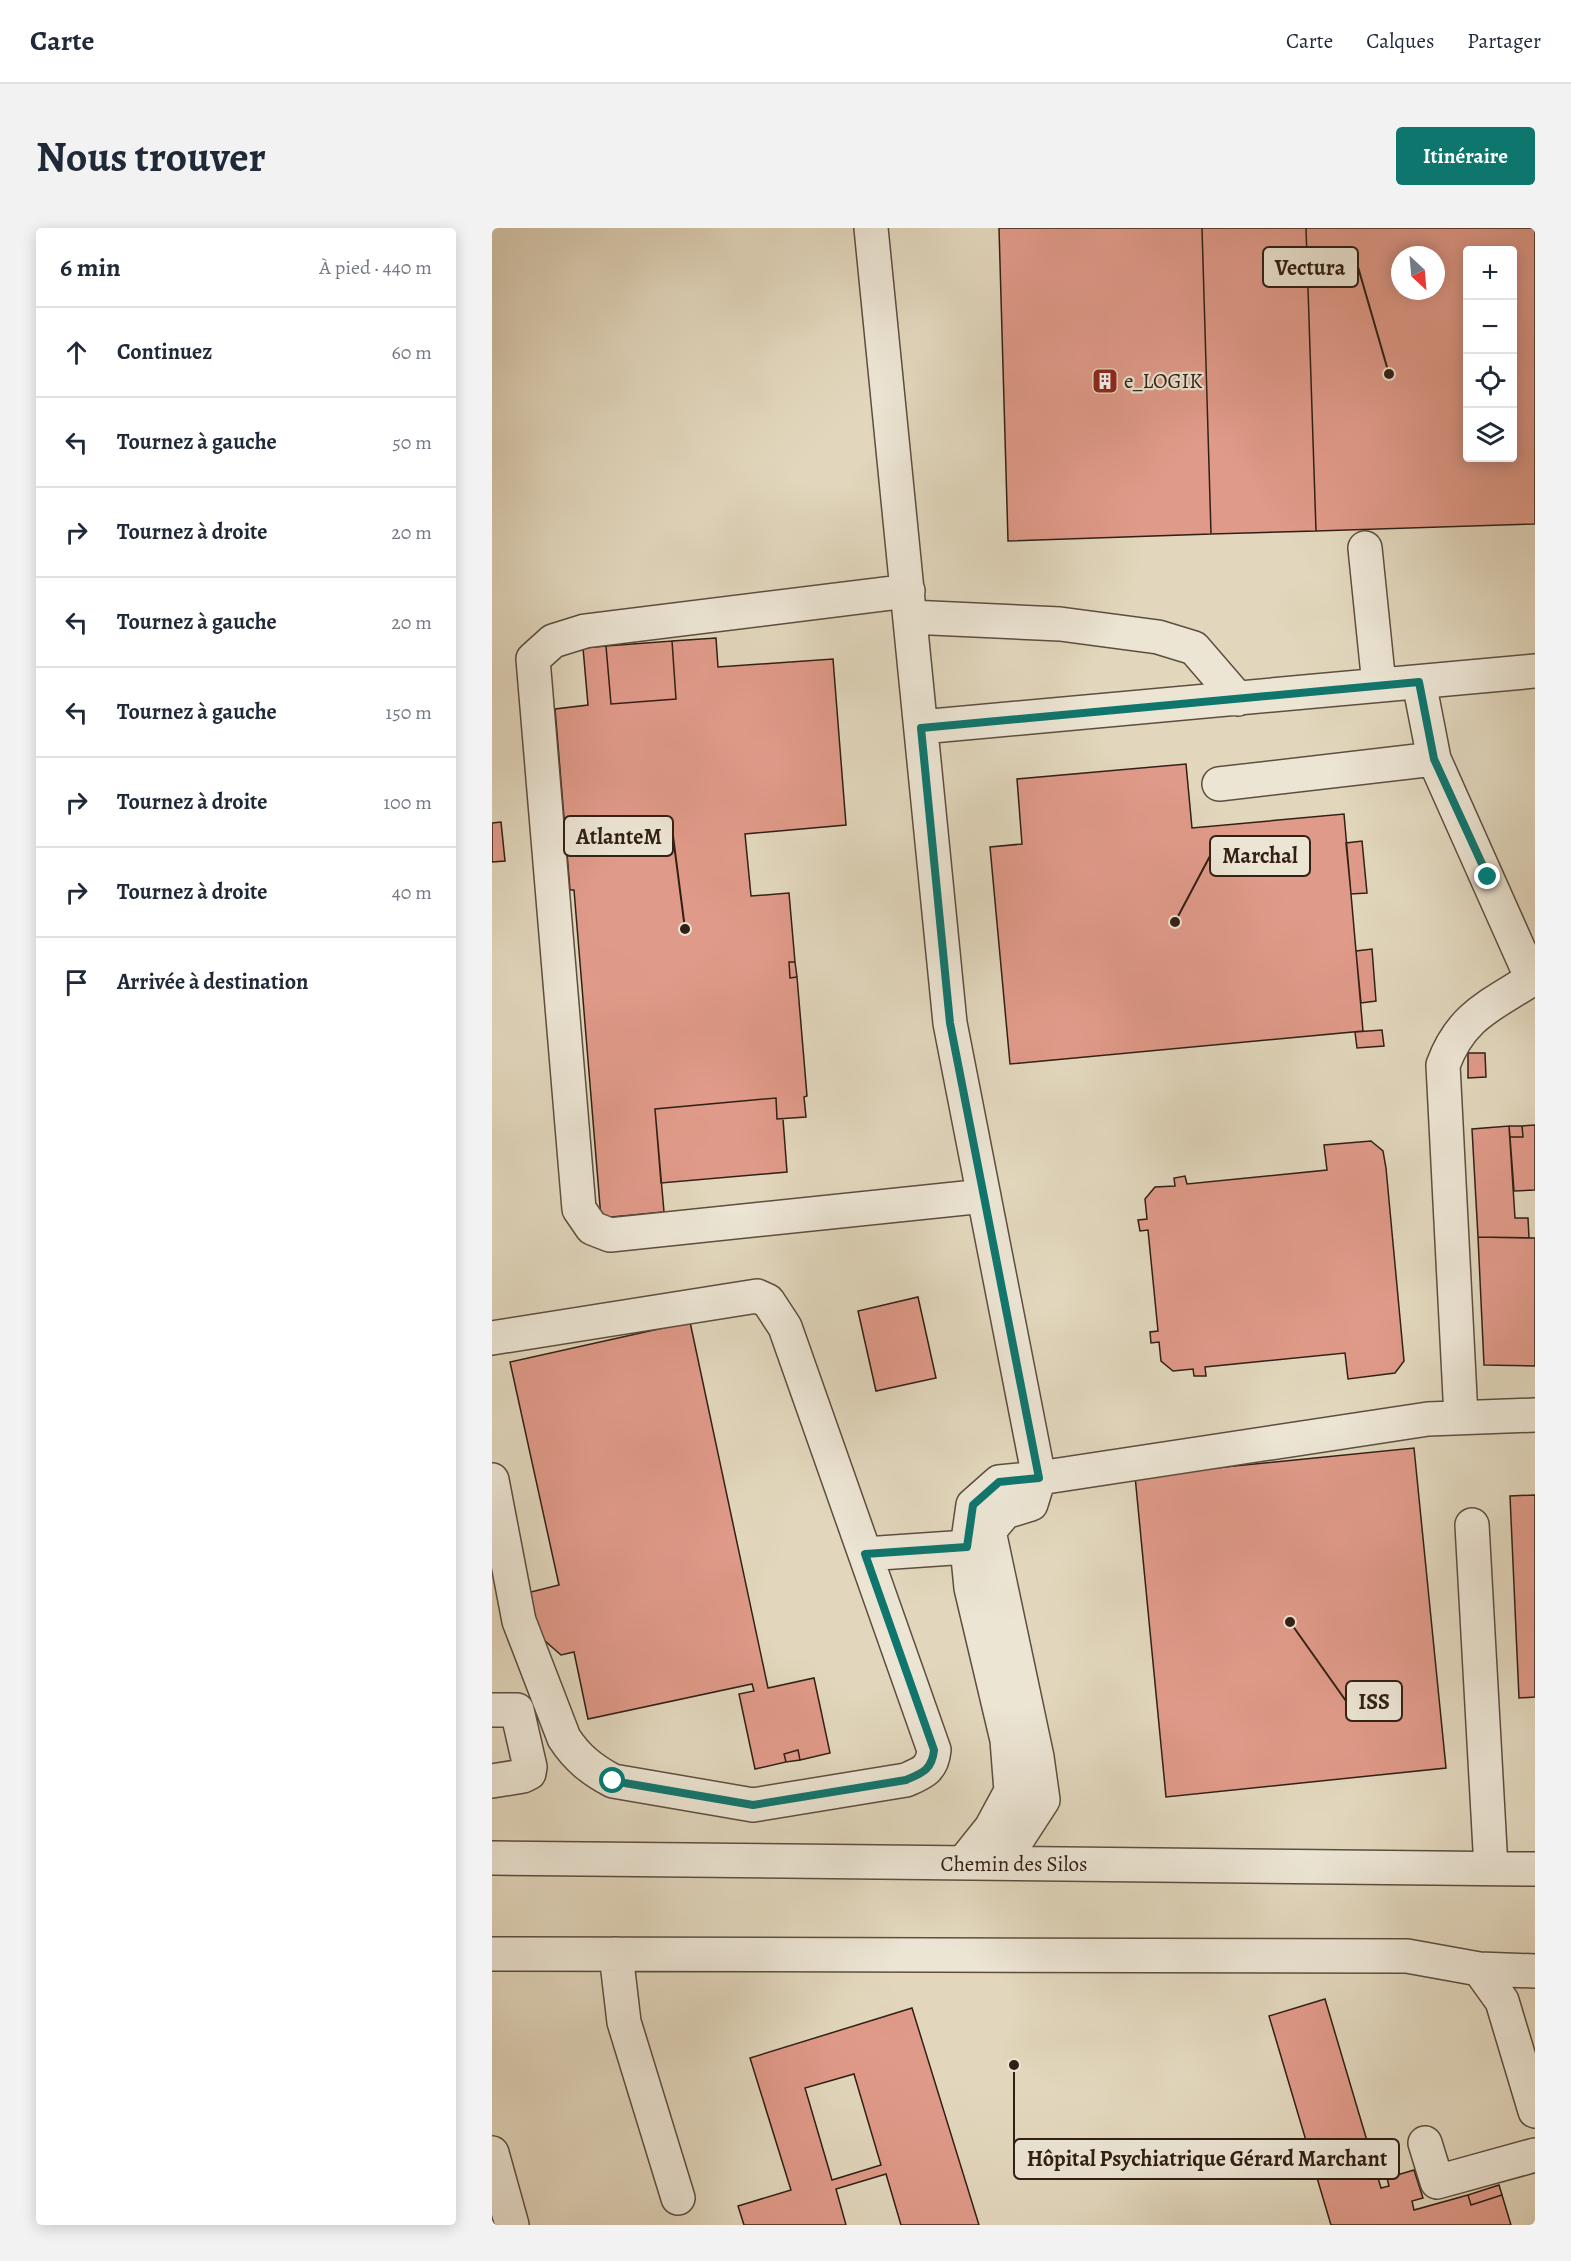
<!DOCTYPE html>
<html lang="fr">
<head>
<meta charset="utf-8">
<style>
  body { margin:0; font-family:Alegreya,serif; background:#f2f2f3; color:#1f2937 }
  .controls { position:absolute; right:18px; top:18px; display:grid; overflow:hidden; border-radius:6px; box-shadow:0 3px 15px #0003 }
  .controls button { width:54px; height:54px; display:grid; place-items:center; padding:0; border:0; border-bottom:2px solid #e0e1e3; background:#fff; color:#1f2937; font:30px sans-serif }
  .compass { position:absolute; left:899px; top:18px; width:54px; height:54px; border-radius:50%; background:#fff; box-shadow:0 3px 15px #0003; rotate:154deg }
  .stop { position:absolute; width:18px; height:18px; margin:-14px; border:4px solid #0f766e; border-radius:50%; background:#fff }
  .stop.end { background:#0f766e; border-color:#fff; box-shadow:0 2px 6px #0008 }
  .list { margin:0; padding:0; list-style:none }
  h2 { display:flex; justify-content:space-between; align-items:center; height:78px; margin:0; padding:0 24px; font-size:26px }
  h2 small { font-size:20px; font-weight:400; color:#747a83 }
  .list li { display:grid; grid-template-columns:39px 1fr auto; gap:18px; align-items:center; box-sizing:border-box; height:90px; padding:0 24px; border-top:2px solid #e0e1e3 }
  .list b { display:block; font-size:22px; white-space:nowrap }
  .list em { font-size:20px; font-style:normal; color:#747a83 }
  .icon { flex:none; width:33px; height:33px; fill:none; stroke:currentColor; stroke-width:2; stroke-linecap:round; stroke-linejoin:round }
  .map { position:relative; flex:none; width:1043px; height:1997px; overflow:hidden; border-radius:6px }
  header { display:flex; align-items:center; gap:36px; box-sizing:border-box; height:84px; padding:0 30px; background:#fff; border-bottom:2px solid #e0e1e3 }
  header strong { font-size:28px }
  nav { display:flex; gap:33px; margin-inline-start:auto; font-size:21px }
  .intro { display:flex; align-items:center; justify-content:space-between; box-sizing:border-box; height:144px; padding:0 36px }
  h1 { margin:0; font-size:42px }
  .button { padding:15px 27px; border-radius:6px; background:#0f766e; color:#fff; font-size:21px; font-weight:700 }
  main { display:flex; gap:36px; padding:0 36px }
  aside { flex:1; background:#fff; border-radius:6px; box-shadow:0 3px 15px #0003 }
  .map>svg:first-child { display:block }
  .building { fill:#e09a89; stroke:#312015; stroke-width:1.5; fill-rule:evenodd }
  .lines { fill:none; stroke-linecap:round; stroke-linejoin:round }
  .minor-casing { stroke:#5d4e3f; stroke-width:36 }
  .minor { stroke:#ece5d4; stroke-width:33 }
  .route { stroke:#0f766e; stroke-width:8 }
  .labels { text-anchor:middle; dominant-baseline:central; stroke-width:4.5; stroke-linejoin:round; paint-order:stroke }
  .poi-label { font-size:21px; fill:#312015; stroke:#ece5d4; text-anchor:start }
  .street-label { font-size:21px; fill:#312015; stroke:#ece5d4 }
  .leader { fill:none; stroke:#312015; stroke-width:2 }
  .callout-dot { fill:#312015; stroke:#ece5d4; stroke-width:2 }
  .callout { fill:#ece5d4; stroke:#312015; stroke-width:2 }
  .callout-label { font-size:22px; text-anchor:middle; font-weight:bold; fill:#312015 }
</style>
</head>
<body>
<header>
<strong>Carte</strong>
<nav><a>Carte</a><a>Calques</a><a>Partager</a></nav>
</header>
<div class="intro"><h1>Nous trouver</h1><a class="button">Itinéraire</a></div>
<main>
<aside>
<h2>6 min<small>À pied · 440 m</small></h2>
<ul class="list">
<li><svg class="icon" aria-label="ahead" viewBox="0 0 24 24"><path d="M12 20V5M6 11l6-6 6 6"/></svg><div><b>Continuez</b></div><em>60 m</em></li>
<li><svg class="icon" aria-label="left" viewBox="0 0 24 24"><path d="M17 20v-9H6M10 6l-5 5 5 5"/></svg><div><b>Tournez à gauche</b></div><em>50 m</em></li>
<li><svg class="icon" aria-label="right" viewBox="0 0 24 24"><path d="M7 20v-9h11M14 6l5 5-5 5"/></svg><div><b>Tournez à droite</b></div><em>20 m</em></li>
<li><svg class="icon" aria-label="left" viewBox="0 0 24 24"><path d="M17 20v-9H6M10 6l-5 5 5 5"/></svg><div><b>Tournez à gauche</b></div><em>20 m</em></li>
<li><svg class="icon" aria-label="left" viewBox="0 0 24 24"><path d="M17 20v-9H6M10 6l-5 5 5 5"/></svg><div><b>Tournez à gauche</b></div><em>150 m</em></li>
<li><svg class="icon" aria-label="right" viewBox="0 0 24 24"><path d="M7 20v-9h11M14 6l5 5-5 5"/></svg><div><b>Tournez à droite</b></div><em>100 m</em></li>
<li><svg class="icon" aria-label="right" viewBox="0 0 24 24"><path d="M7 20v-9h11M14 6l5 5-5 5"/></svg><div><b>Tournez à droite</b></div><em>40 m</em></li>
<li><svg class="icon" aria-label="arrive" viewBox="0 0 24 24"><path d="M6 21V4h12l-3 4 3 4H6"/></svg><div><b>Arrivée à destination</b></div></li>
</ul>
</aside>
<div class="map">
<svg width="1043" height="1997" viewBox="0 0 1043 1997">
  <rect width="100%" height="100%" fill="#e2d7bd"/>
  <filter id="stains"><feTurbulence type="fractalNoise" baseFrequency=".00333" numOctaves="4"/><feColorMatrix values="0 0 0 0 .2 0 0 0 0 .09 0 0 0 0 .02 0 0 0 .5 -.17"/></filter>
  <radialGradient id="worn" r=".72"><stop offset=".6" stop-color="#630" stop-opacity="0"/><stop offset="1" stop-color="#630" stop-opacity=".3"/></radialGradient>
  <path class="building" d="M507,0H710L719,306L516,313Z
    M710,0H814L824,303L719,306Z
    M814,0H1043V296L824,303ZM975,22H1020V230H975ZM908,27H944V63H908Z
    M224,410L226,439L341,431L354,597L253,606L259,668L297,665L303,734H297L298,750L305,749L315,868L312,869L314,889L285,891L284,870L163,881L172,984L109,990L82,662H78L63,481L96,477L91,420L114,418L119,476L184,471L180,413Z
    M180,413L184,471L119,476L114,418Z
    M694,536L700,600L852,586L871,803L518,836L498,619L530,616L525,551Z
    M9,594L13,633L0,634V595Z
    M870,613L875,665L859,666L854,615Z
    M880,721L884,773L869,775L864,723Z
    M297,734H303L305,749L298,750Z
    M890,802L892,818L865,820L863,804Z
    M976,825H993L994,849L976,850Z
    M284,870L285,891H291L295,944L169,955L163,881Z
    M1043,897V962L1022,963L1018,909H1031L1030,898Z
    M1017,898H1030L1031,909H1018Z
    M1017,898L1023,990H1036L1037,1010L986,1009L980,901Z
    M879,913L891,923L894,940L912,1133L903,1145L856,1151L853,1125L713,1139L714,1148H702L701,1141L681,1143L669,1133L667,1114L659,1115L658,1104L666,1103L656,1002L648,1003L646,992L655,991L653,971L663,959L683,958L682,950L693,948L695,956L835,942L832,917Z
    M986,1009L1043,1010V1138L992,1137Z
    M426,1069L444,1150L384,1163L366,1083Z
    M198,1094L276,1460L322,1450L338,1525L308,1532L306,1522L292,1526L294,1534L263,1541L247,1466L262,1463L260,1456L96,1491L82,1424L69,1427L28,1391L23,1368L67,1357L18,1134Z
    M922,1220L954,1540L674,1569L643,1248Z
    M1043,1267V1469L1027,1470L1018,1268Z
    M306,1522L308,1532L294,1534L292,1526Z
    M833,1771L889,1960L897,1958L895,1950L922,1942L931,1970L920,1973L922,1982L976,1967L979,1977L1010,1967L1019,1997H839L777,1788Z
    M420,1780L487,1997H409L394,1946L344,1961L354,1997H252L246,1978L299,1962L258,1830ZM362,1846L389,1937L340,1952L313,1860Z
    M1007,1957L1010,1967L979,1977L976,1967Z"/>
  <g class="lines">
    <g class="minor-casing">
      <path id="minor" d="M379,0L458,795L547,1250L539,1276L513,1284L497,1303L545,1529L551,1572L510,1635
        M873,320L887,457
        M416,363L93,403L61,413L41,431L87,981L100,1000L118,1007L492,968
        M418,389L568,396L666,409L702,420L746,471
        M927,454L942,531L1040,751C998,778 969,788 951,837L969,1189
        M429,499L1043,443
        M727,556L942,531
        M0,1110L265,1068L276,1073L293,1099L442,1522C440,1542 430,1545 414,1552L261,1577L121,1553C100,1542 85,1530 72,1510L27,1393L0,1252
        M980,1297L999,1640
        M373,1326L475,1319
        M0,1482H25L38,1539L37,1545L31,1548L0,1553
        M0,1630L1043,1641
        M471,1635L499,1600L519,1563L515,1512L479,1360L475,1319L481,1277L507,1254L547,1250L936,1191L1043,1187
        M0,1726L915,1728L987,1741L1010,1773L1043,1883
        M124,1726L132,1794L186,1970
        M987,1741L1043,1743
        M933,1915L945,1954L1043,1927
        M0,1925L20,1997"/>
    </g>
    <use href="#minor" class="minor"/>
  </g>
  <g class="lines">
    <path class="route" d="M121,1553L261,1577L414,1552C430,1545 440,1542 442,1522L373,1326L475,1319L481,1277L507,1254L547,1250L458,795L429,500L927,454L942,531L996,649"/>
  </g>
  <defs>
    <g id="building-square" transform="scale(1.35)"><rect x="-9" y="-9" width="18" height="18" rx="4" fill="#8f2418" stroke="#ece5d4"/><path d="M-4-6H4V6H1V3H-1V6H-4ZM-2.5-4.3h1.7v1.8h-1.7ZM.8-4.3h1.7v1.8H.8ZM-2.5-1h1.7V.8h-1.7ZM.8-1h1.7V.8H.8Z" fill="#fff"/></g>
  </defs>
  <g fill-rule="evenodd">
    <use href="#building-square" x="613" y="153"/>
  </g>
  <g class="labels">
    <g class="poi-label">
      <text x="632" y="153">e_LOGIK</text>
    </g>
    <g class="street-label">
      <text x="522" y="1636">Chemin des Silos</text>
    </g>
  </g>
  <path class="leader" d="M897 146L866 39M193 701L181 608M683 694L718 628M798 1394L854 1473M522 1837L522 1931"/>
  <g class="callout-dot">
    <circle cx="897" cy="146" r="6"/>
    <circle cx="193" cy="701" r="6"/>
    <circle cx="683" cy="694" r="6"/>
    <circle cx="798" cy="1394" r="6"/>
    <circle cx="522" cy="1837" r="6"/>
  </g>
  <g class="callout">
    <rect x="771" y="19" width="95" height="40" rx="6"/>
    <rect x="72" y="588" width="109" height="40" rx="6"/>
    <rect x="718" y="608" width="100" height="40" rx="6"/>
    <rect x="854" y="1453" width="56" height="40" rx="6"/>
    <rect x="522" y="1911" width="385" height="40" rx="6"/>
  </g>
  <g class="callout-label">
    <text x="818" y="47">Vectura</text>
    <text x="127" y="616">AtlanteM</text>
    <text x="768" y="635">Marchal</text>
    <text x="882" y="1481">ISS</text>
    <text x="715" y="1938">Hôpital Psychiatrique Gérard Marchant</text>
  </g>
  <rect width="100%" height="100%" filter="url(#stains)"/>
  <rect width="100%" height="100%" fill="url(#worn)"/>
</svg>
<div class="controls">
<button>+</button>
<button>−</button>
<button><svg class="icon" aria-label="locate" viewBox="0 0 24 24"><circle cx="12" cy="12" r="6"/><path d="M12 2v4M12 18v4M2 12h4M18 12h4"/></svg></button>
<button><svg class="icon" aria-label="layers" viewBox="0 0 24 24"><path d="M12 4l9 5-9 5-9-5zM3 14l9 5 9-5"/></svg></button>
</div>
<svg class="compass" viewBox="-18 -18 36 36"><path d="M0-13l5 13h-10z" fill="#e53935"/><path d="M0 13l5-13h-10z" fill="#747a83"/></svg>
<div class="stop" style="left:121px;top:1553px"></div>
<div class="stop end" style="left:996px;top:649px"></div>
</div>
</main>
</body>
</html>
